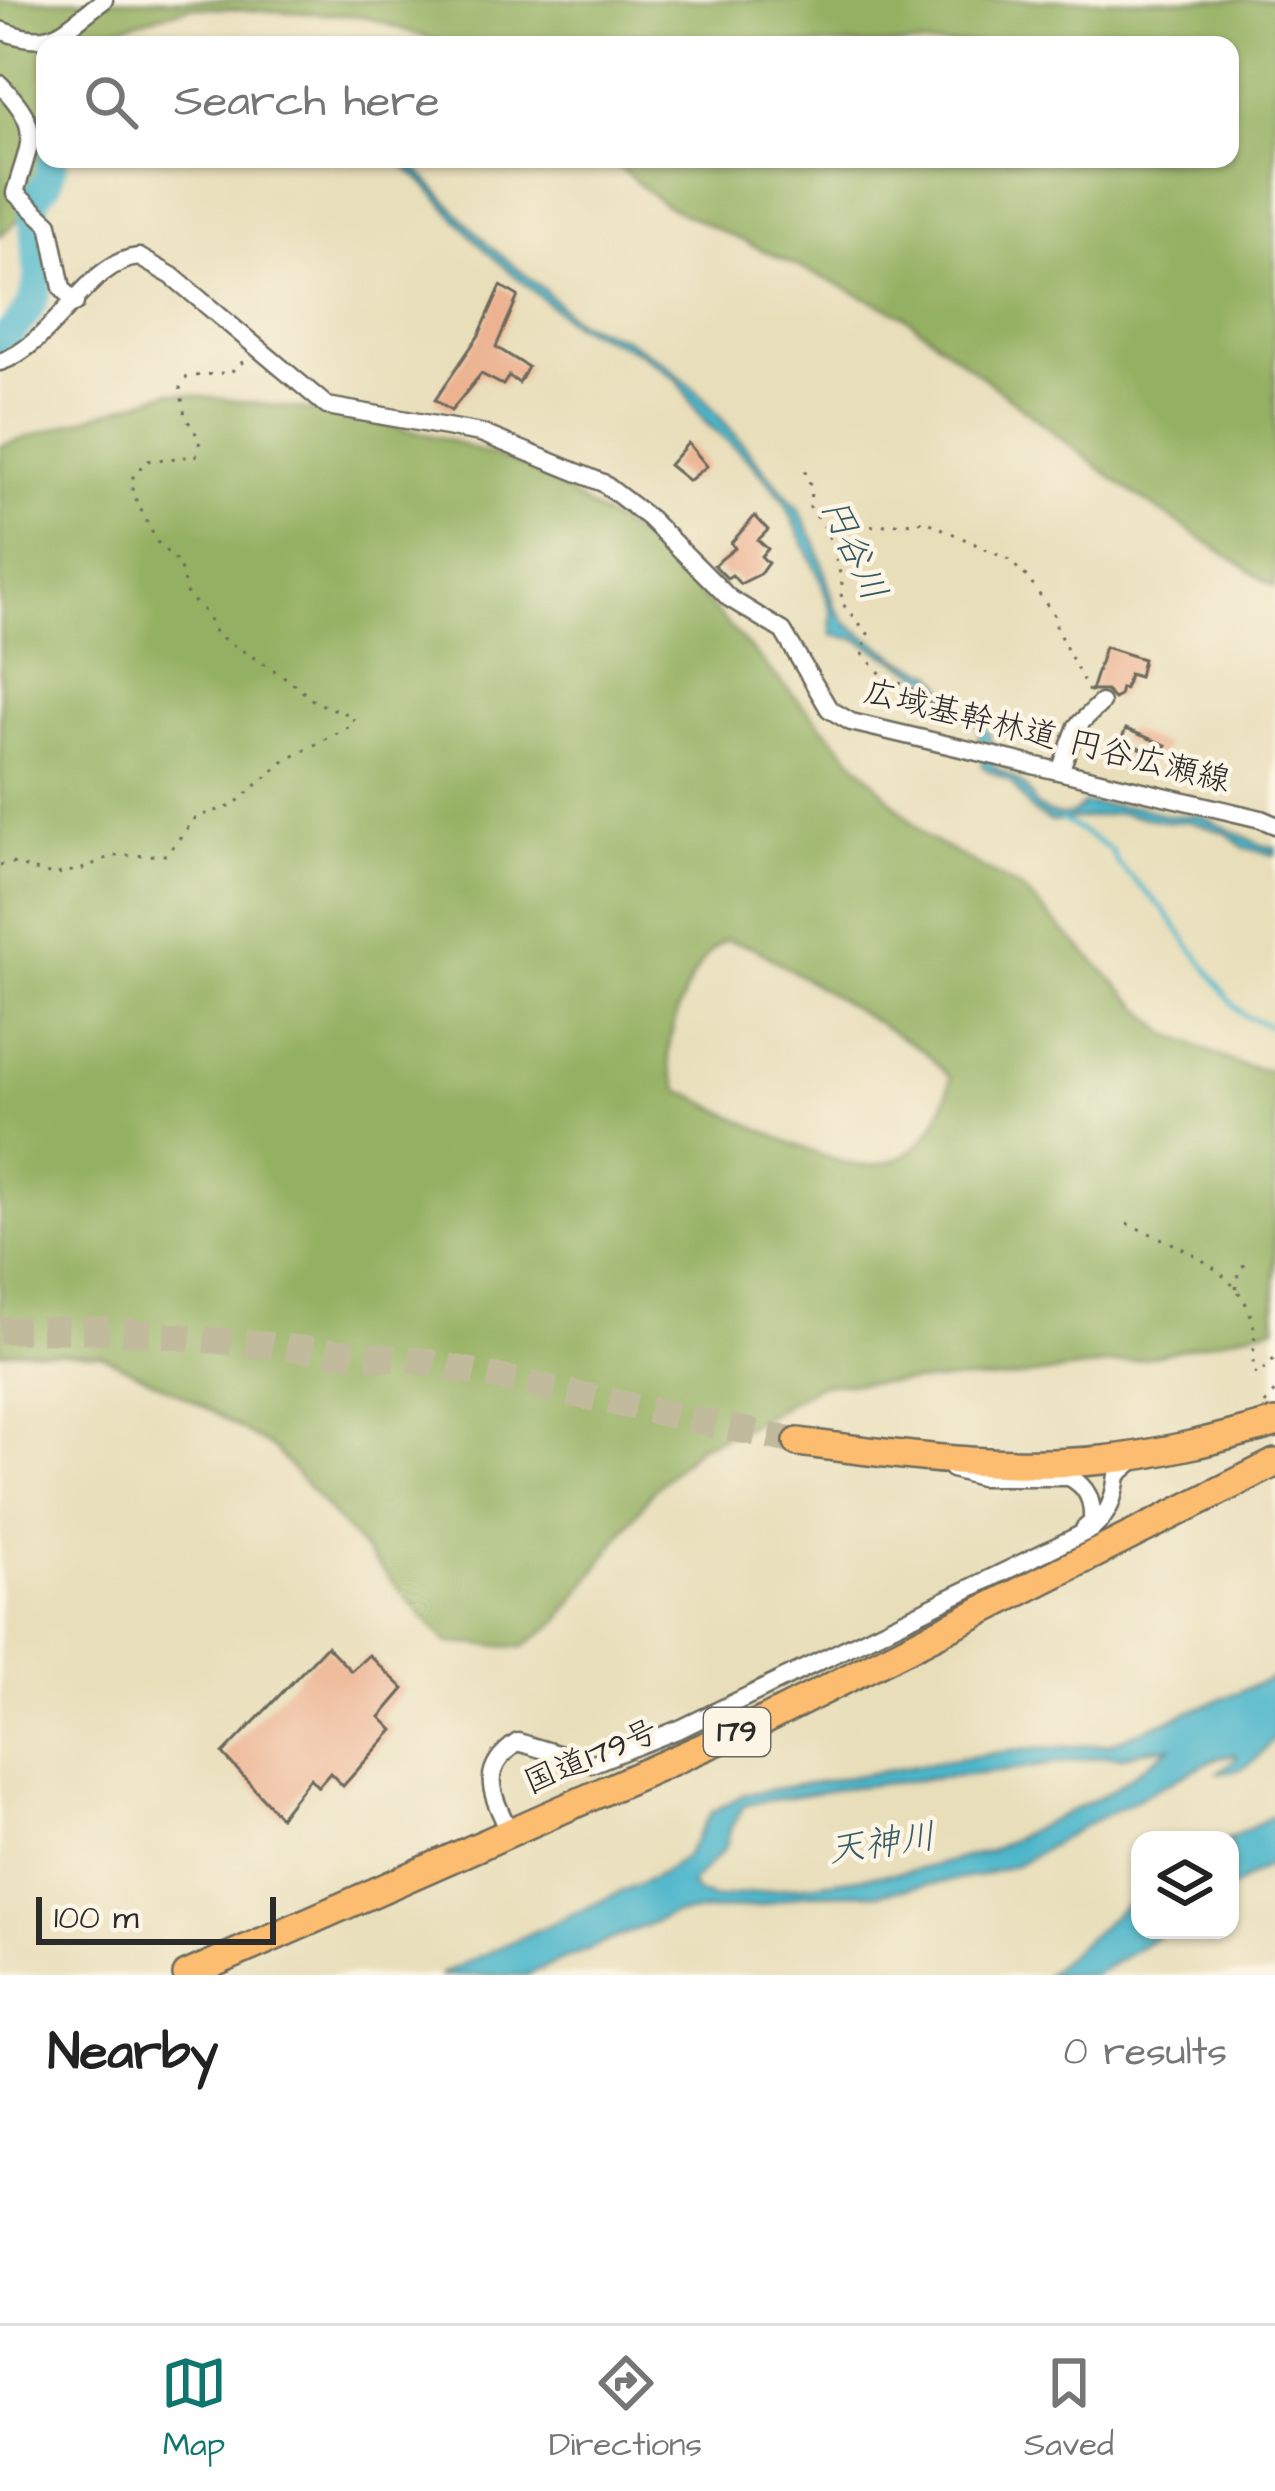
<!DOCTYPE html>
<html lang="en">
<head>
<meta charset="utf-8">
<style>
  body { margin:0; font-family:"Architects Daughter","Klee One",sans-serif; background:#f6f6f6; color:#222 }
  .controls { position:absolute; right:36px; bottom:36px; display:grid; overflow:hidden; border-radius:24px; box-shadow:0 3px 9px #0004 }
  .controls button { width:108px; height:108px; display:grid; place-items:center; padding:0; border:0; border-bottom:3px solid #e0e0e0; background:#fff; color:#222; font:60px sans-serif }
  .scale { position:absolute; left:36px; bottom:30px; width:240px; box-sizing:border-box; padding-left:12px; border:6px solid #2b2b2b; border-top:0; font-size:33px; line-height:42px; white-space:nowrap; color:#2b2b2b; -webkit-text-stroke:9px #fcf5e5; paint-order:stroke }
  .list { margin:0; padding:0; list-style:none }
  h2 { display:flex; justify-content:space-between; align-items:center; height:156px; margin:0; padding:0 48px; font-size:51px }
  h2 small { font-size:39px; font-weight:400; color:#767676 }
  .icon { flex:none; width:66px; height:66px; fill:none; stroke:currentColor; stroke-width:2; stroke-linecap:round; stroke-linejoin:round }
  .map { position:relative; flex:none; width:1275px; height:1975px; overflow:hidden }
  .search { position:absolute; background:#fff; box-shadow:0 3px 9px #0004; left:36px; right:36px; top:36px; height:132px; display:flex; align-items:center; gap:30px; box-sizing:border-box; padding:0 42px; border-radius:24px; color:#767676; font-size:45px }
  .sheet { height:348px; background:#fff }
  nav { display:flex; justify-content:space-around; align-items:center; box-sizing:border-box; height:168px; border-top:3px solid #e0e0e0; background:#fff; font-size:33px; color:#767676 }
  nav a { display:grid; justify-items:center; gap:6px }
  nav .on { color:#0f766e }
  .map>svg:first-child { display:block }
  .forest { fill:#94b062; stroke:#606e46; stroke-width:3; fill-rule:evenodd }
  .water { fill:#4cb6ca; stroke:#3c707a; stroke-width:3; fill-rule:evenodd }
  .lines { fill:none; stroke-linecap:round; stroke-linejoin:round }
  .stream { stroke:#4cb6ca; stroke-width:4.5 }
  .river { stroke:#4cb6ca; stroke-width:30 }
  .building { fill:#ecb291 }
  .trunk-tunnel { stroke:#c2ba9d; stroke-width:27; stroke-dasharray:27 14; stroke-linecap:butt }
  .minor-casing { stroke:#6d6a5d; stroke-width:21 }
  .trunk-casing { stroke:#6d6a5d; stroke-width:32 }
  .path { stroke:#6d6a5d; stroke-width:3; stroke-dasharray:3 9; stroke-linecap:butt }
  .minor { stroke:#fff; stroke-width:16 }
  .trunk { stroke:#fcbd6f; stroke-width:27 }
  .labels { text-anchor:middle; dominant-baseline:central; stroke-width:9; stroke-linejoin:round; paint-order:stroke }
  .shield { fill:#fcf5e5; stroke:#6a6863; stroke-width:3 }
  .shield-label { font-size:30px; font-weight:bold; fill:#2b2b2b }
  .street-label { font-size:33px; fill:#2b2b2b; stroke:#fcf5e5 }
  .water-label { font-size:36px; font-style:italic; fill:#375c63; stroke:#fcf5e5 }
</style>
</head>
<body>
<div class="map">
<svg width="1275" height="1975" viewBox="0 0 1275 1975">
  <rect width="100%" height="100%" fill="#fcf5e5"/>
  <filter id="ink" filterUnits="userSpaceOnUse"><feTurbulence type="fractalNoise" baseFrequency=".00833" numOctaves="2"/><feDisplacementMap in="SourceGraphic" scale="24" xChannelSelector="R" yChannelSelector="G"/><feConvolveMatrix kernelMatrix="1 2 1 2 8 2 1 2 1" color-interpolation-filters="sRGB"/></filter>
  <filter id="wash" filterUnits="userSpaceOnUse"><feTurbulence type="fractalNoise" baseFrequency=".004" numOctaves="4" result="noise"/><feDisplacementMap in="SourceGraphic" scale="48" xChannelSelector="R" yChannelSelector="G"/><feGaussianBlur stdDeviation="2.7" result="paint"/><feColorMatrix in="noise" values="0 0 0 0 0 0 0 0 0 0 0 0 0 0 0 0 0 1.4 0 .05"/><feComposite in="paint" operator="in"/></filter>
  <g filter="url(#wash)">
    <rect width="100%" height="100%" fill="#e8deba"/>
    <path class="forest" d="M0,0H1275V587L1124,487L903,315L663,204L609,159H1230V45H449L363,16L190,7L91,36L87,45H45V158L27,212L0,236Z
      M169,392L330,413L439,437L526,467L656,548L926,837L1023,890L1165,1032L1240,1065L1275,1072V1326L1134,1361L1005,1379L821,1384L743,1429L699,1446L651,1493L559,1621L523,1647L447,1643L275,1450L199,1404L101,1355L20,1350L0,1353V446ZM726,940L753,947L925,1052L950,1078C943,1123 918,1161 869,1166C831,1169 719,1108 679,1090C675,1080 670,1072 669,1062C665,1031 696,951 726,940Z"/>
    <path class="water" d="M395,159H407L488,245L543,289L574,320L626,339L666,364L702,396L799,510L816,544L835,607L847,624L901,660L934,673L956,705L971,713L989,733L994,767C1013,777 1028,784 1035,805C1050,817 1072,822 1083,804L1139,807L1168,816L1199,815L1264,846L1275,847V855L1243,847L1227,833L1189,821L1169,822L1121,813L1051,822L1031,810L1011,782L983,767L978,725L950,707L937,683L857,639L832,635V613L820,578L784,500L752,462L704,421L677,379L639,352L571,323L483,248L422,181Z
      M1275,1677V1738C1259,1756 1246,1775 1219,1772L1237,1758L1234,1754L1217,1758L1084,1826L1018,1864L979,1876L880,1893L804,1894L758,1906L673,1914L526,1975H439L662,1873L686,1856L712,1812L745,1794L1008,1751L1109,1744ZM1171,1747L1111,1791L989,1851L916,1870L715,1898L696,1892L691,1883L725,1848L731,1827L745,1804L851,1787L1015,1770L1104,1756L1123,1757L1147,1749Z
      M1275,1815V1861L1230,1889V1840H1225Z
      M1140,1892V1930H1167L1094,1975H1046Z"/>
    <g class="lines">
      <path class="stream" d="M1061,819L1111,850L1117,863L1163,909L1234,1005L1245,1016L1275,1028"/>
      <path class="river" d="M0,341C60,290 30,265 34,199L47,183L54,159"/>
    </g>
    <g id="blocks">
      <path class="building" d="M501,286L518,296L496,347L528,367L519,383L509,376L503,385L481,374L451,411L435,400L479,335Z
        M688,443L707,466L689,481L669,465Z
        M755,516L768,530L758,540L768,549L761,556L768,563L760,574L740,584L732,575L727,578L714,565L735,548L731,543Z
        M1105,647L1143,659L1139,677L1129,674L1125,689L1121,688L1119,696L1114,699L1106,691H1091Z
        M1126,729L1166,745L1161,757L1121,740Z
        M327,1646L351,1671L369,1655L404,1689L380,1717L393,1730L343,1786L330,1773L318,1787L310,1778L280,1817L223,1754Z"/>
    </g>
  </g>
  <g filter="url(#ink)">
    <use href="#blocks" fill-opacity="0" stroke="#6d6a5d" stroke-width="3"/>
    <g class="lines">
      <path class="trunk-tunnel" d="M0,1330H113L422,1361L798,1442"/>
      <g class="minor-casing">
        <path id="minor" d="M0,30C54,51 61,31 104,0
          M0,84C43,129 31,137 15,193L49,224L62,288L75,303
          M0,362C55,344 87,261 139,257L172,276L327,406L481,433L603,483L649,518L729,598L783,631L829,709L851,722L1261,819L1275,825
          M1060,771L1077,726L1101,703
          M952,1469L980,1477H1069C1088,1487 1093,1501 1092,1522L1084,1529
          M509,1831C492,1794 477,1769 518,1742L591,1764L682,1728L1092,1529C1110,1513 1114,1498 1117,1475L1136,1459"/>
      </g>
      <g class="trunk-casing">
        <path id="trunk" d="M798,1442C895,1455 1004,1470 1103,1460C1161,1454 1218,1439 1275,1423
          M187,1975L765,1720L1275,1463"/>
      </g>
      <path class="path" d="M805,471L811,488L810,508L827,530L842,580L841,602L869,635L861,652L881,674L922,694L948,729
        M871,526L926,521L1009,560L1027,577L1054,615L1057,630L1089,692
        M0,865L12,863L52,875L82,869L112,856L166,855L196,817L232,806L286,760L354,724L353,716L315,702L288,679L216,634L206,613L187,595L179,564L157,542L132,492L133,477L146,461L196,456L200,440L185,416L180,387L187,377L231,372L247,358
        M1127,1224C1171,1242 1242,1269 1253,1324C1257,1339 1251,1356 1254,1372L1258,1375L1275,1358
        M1236,1289L1239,1270L1245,1264
        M1265,1404L1275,1391"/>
      <use href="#minor" class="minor"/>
      <use href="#trunk" class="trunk"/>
    </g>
  </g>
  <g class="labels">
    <rect class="shield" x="704" y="1708" width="66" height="48" rx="9"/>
    <g class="shield-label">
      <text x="737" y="1732">179</text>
    </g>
    <g class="street-label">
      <text transform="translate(1047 736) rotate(14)">広域基幹林道 円谷広瀬線</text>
      <text transform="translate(591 1757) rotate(-23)">国道179号</text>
    </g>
    <g class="water-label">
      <text transform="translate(853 550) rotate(65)">円谷川</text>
      <text transform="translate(882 1844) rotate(-8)">天神川</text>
    </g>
  </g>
</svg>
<div class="controls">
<button><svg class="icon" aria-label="layers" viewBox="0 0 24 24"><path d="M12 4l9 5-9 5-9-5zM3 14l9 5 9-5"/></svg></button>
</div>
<div class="scale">100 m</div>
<div class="search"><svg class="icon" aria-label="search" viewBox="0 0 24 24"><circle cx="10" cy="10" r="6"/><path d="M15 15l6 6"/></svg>Search here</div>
</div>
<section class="sheet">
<h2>Nearby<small>0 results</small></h2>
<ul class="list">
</ul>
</section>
<nav>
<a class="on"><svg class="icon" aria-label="map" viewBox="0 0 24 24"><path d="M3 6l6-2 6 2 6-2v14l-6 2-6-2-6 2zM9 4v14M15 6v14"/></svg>Map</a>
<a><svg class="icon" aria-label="directions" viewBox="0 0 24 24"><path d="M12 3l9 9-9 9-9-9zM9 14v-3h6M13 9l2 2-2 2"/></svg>Directions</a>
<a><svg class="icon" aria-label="saved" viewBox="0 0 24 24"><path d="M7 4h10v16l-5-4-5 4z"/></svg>Saved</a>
</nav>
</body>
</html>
